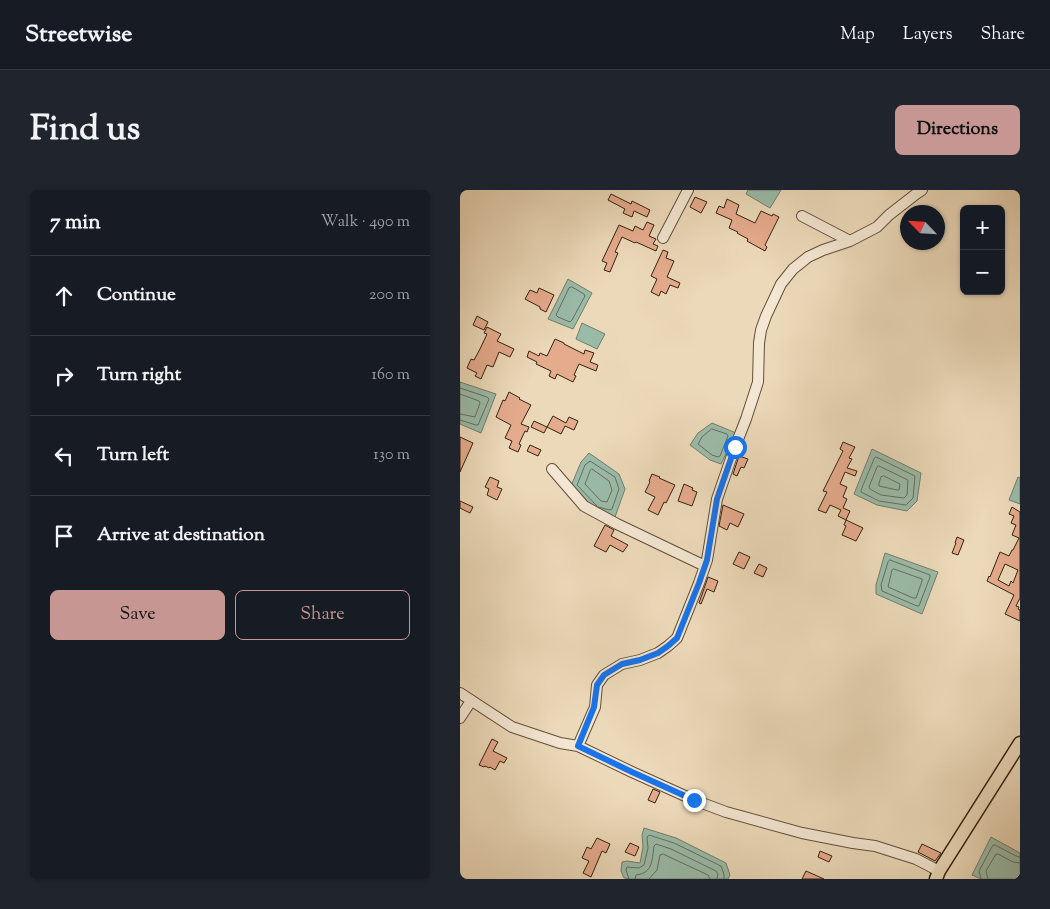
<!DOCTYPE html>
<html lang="en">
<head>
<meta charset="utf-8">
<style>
  body { margin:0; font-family:"Sorts Mill Goudy",serif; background:#20242c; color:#f1f3f6 }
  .controls { position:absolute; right:15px; top:15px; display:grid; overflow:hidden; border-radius:8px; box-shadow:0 1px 4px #0004 }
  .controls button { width:45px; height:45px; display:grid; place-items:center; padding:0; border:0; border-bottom:1px solid #363941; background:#171b24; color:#f1f3f6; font:25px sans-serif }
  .compass { position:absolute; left:440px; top:15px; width:45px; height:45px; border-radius:50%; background:#171b24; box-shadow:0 1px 4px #0004; rotate:295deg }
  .stop { position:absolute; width:15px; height:15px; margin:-11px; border:4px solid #1a73e8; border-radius:50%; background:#fff }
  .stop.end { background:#1a73e8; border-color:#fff; box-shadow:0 1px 5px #0008 }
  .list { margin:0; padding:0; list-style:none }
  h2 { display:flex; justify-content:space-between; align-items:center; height:65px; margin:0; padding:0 20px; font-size:21px }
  h2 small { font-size:16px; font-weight:400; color:#9ea1a6 }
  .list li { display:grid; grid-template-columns:32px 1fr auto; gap:15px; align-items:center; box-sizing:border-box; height:80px; padding:0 20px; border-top:1px solid #363941 }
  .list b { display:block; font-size:19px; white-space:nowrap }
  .list em { font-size:16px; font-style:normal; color:#9ea1a6 }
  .actions { display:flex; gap:10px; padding:15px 20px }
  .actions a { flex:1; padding:11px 0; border:1px solid #c59692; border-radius:8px; text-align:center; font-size:18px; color:#c59692 }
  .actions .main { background:#c59692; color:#111 }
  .icon { flex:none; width:28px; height:28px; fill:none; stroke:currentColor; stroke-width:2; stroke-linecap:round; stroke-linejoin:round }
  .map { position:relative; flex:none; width:560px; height:689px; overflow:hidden; border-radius:8px }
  header { display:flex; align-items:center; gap:30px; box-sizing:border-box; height:70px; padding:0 25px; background:#171b24; border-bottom:1px solid #363941 }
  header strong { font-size:24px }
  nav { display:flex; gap:28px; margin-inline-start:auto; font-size:18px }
  .intro { display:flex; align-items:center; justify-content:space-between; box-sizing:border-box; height:120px; padding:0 30px }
  h1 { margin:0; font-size:35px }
  .button { padding:12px 22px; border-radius:8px; background:#c59692; color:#111; font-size:18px; font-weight:700 }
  main { display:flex; gap:30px; padding:0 30px }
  aside { flex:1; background:#171b24; border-radius:8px; box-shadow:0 1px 4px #0004 }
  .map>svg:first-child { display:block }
  .water { fill:#9abba9; stroke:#717e6b }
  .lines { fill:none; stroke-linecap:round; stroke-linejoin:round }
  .shore { stroke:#676e5c; stroke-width:1 }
  .building { fill:#e5ab8d; stroke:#34220e; fill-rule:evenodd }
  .minor-casing { stroke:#625039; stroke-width:12 }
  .major-casing { stroke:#34220e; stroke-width:15 }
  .minor { stroke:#f3e6d2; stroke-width:10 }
  .major { stroke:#ecd9b9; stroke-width:12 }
  .route { stroke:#1a73e8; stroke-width:6 }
</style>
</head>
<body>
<header>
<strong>Streetwise</strong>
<nav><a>Map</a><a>Layers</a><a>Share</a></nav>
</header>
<div class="intro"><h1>Find us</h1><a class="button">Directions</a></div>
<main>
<aside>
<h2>7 min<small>Walk · 490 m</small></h2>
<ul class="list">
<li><svg class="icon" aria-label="ahead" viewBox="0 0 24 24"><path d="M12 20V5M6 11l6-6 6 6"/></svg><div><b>Continue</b></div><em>200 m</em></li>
<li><svg class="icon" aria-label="right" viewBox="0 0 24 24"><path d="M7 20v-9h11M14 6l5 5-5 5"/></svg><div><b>Turn right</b></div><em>160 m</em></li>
<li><svg class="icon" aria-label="left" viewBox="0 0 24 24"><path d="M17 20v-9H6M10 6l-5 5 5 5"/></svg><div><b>Turn left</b></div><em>130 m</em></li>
<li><svg class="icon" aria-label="arrive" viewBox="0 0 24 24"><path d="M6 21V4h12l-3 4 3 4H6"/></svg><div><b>Arrive at destination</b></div></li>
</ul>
<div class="actions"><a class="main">Save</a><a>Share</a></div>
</aside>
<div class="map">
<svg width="560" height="689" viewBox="0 0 560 689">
  <rect width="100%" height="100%" fill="#ecd9b9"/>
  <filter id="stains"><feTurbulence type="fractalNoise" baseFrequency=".004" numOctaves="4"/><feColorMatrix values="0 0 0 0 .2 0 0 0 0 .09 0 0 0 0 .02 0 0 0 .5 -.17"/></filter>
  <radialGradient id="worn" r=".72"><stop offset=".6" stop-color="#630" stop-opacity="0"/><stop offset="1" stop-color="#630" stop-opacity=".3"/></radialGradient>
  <path class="water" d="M288,0H321L310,18L286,4Z
    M108,89L132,103L113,139L88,129Z
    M122,133L145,144L137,159L116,149Z
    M0,192L36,204L21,243L0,234Z
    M252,233L276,243L261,274L250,270L230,255L238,243Z
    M412,259L461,283L457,311L447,321L417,315L394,304Z
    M129,263L159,284L165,299L155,327L135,321L111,296L121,272Z
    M558,287L560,288V314L549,310Z
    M425,363L478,382L462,424L416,404V395Z
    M184,638L216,648L266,673L270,685L268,689H171L164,688L161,681L162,672L167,671L180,673L183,657L182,645Z
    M531,647L560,663V689H521L512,685Z"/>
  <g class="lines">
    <path class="shore" d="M112,97L124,104L125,106L112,130L110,132L98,127L96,125L109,98Z
      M0,198L27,207L29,209L18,235H16L0,230
      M0,204L19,211L20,213L15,227L0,224
      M252,239L267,244L268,246L260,266L258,267L252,265L238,254L242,247Z
      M416,267L455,286L453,308L446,315L419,311L401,302V300L414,269Z
      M419,276L448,290L447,305L444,308L421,305L410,299L409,297L417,277Z
      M132,279L149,291L152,300L147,312L141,311L125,294L130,281Z
      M424,286L440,294L439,300H437L419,296V293L421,287Z
      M137,316L117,295L125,275L130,271L155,287L159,299L152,319L150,320L138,317
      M430,370L470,385V387L459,416H457L422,401L421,395L428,372Z
      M434,379L462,389V391L456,408H453L428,397L432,380Z
      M169,689L166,680L167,677L179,678L184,675L188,658L187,647L189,645L214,653L261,676L264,684V689
      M175,689L176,685C193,683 192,670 194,656L196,654L211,659L256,681L258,684L257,689
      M189,689L197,680L200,665L203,664L248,685L250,689
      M521,689L519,681L533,655H535L556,666L560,667
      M528,689L526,681L536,664H538L553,672L560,673"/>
  </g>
  <path class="building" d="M151,4L171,14L172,11L190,20L187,27L174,21L172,27L163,23L165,19L148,10Z
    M235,7L247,12L241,23L230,17Z
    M267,9L279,15L276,24L295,33L301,21L312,26L313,24L319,27L305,55L307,57L305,61L287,51L288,49L277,43L278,42L269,38L272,30L256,23L259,16L264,18Z
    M187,32L194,35L189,46L196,49L193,54L198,56L196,61L176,52L175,53L162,47L155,62L158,63L150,82L144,80L147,73L142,71L159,35L173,41L175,36L183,40Z
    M203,60L208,62L206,68L214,71L207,87L220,93L218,98L210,95L206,104L201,101L199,106L191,102L197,89L191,86Z
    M79,98L94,105L86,122L80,119V117L65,109L70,100L77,103Z
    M17,126L28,132L24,140L13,135Z
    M27,137L41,144L37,151L54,159L50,167L39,162L33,177L27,175L21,189L15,186L17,183L7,178L11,169L14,170L20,159L27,144L24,143Z
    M95,149L104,153V154L124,164L125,160L134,163L130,172L138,175L136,181L119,174L114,185L116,186L113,192L97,184L95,189L89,186L91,181L76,174L77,172L67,167L69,161L79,166L80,163L87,166Z
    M49,202L60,208L59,209L71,215L61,234L69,237L67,242L65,241L59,254L61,255L58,262L49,258L52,251L45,248L51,235L36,227L43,210L45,211Z
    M93,226L106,233L109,227L118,231L114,240L105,236L101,244L87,237Z
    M74,231L87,237L84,243L71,237Z
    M0,247L13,253L0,282Z
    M383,252L395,257L389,268L392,269L387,278L397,281L395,286L385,282L380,294L387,297L383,307L387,309L383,318L390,321L386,330L378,326L381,320L370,315L366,323L358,320L367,302L363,301L383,261L380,259Z
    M70,255L81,260L78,266L67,261Z
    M279,266L288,269L284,278L281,277L277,286L273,284Z
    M192,284L200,287L199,288L215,295L206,313L204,312L198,325L188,320L195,307L185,302L190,292L189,291Z
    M30,287L39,291L37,297L42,299L37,310L27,305L29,299L25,297Z
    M224,294L233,298L232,300L237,302L232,316L218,311Z
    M0,311L13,317L10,323L0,318Z
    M263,315L284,324L278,337L270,333L267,340L259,336Z
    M552,317L560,322V408L556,416L559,417L558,419L560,420V431L545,424L554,405L527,391L529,386L530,387L540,362L549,366L552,360H553L559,348L552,345L556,335L551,333L554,326L549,324ZM545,374L558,380L553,393L551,391L549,396L538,390Z
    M386,330L403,338L396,351L382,345L386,336L384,335Z
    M145,335L154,340L151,346L168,355L163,362L150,355L146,362L134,356Z
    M497,347L504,350L498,365L492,363L496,353H495Z
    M279,362L290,367L284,379L273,374Z
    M299,374L307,378L303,387L294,383Z
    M248,387L258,391L254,402L247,399L241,414L239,413Z
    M32,549L38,552L33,561L47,568L44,573L40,571L35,580L30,577L29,578L25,576L24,577L19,575Z
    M193,599L200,602L195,613L188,610Z
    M137,648L150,654L146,663L142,661L131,687L123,683L129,671L122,668L127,657L131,659Z
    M170,653L179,657L175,666L165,662Z
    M462,654L481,663L475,671L458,662Z
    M360,661L372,666L369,672L358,667Z
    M346,681L364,689H342Z"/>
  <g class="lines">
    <g class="minor-casing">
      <path id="minor" d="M342,26L390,51
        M203,48L228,0
        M92,279L124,316L157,334L245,376
        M0,503L52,537L100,553L118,556L135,517L137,495L144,485L162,474L180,470L198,463L208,456L217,448L239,393L247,370L257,309L275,257L286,229L298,192L299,153L301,140L306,126L321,94L333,79L348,67L363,60L390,51L417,37L429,25L456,4L462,0
        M0,528L11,511
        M118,556L172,582L234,610L266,622L342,643L393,653L415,656L456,669L479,681"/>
    </g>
    <g class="major-casing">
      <path id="major" d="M476,689L479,681L560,553"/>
    </g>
    <use href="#minor" class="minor"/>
    <use href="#major" class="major"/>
  </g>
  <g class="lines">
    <path class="route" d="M234,610L172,582L118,556L134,517L137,495L144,485L162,474L180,470L198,463L208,456L217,448L239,393L247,370L257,309L275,257"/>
  </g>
  <rect width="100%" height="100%" filter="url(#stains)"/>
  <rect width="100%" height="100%" fill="url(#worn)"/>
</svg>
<div class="controls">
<button>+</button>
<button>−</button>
</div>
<svg class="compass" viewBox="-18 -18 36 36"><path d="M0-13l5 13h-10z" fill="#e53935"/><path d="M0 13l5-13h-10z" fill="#9ea1a6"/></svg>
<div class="stop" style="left:275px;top:257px"></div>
<div class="stop end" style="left:234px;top:610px"></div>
</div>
</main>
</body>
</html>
